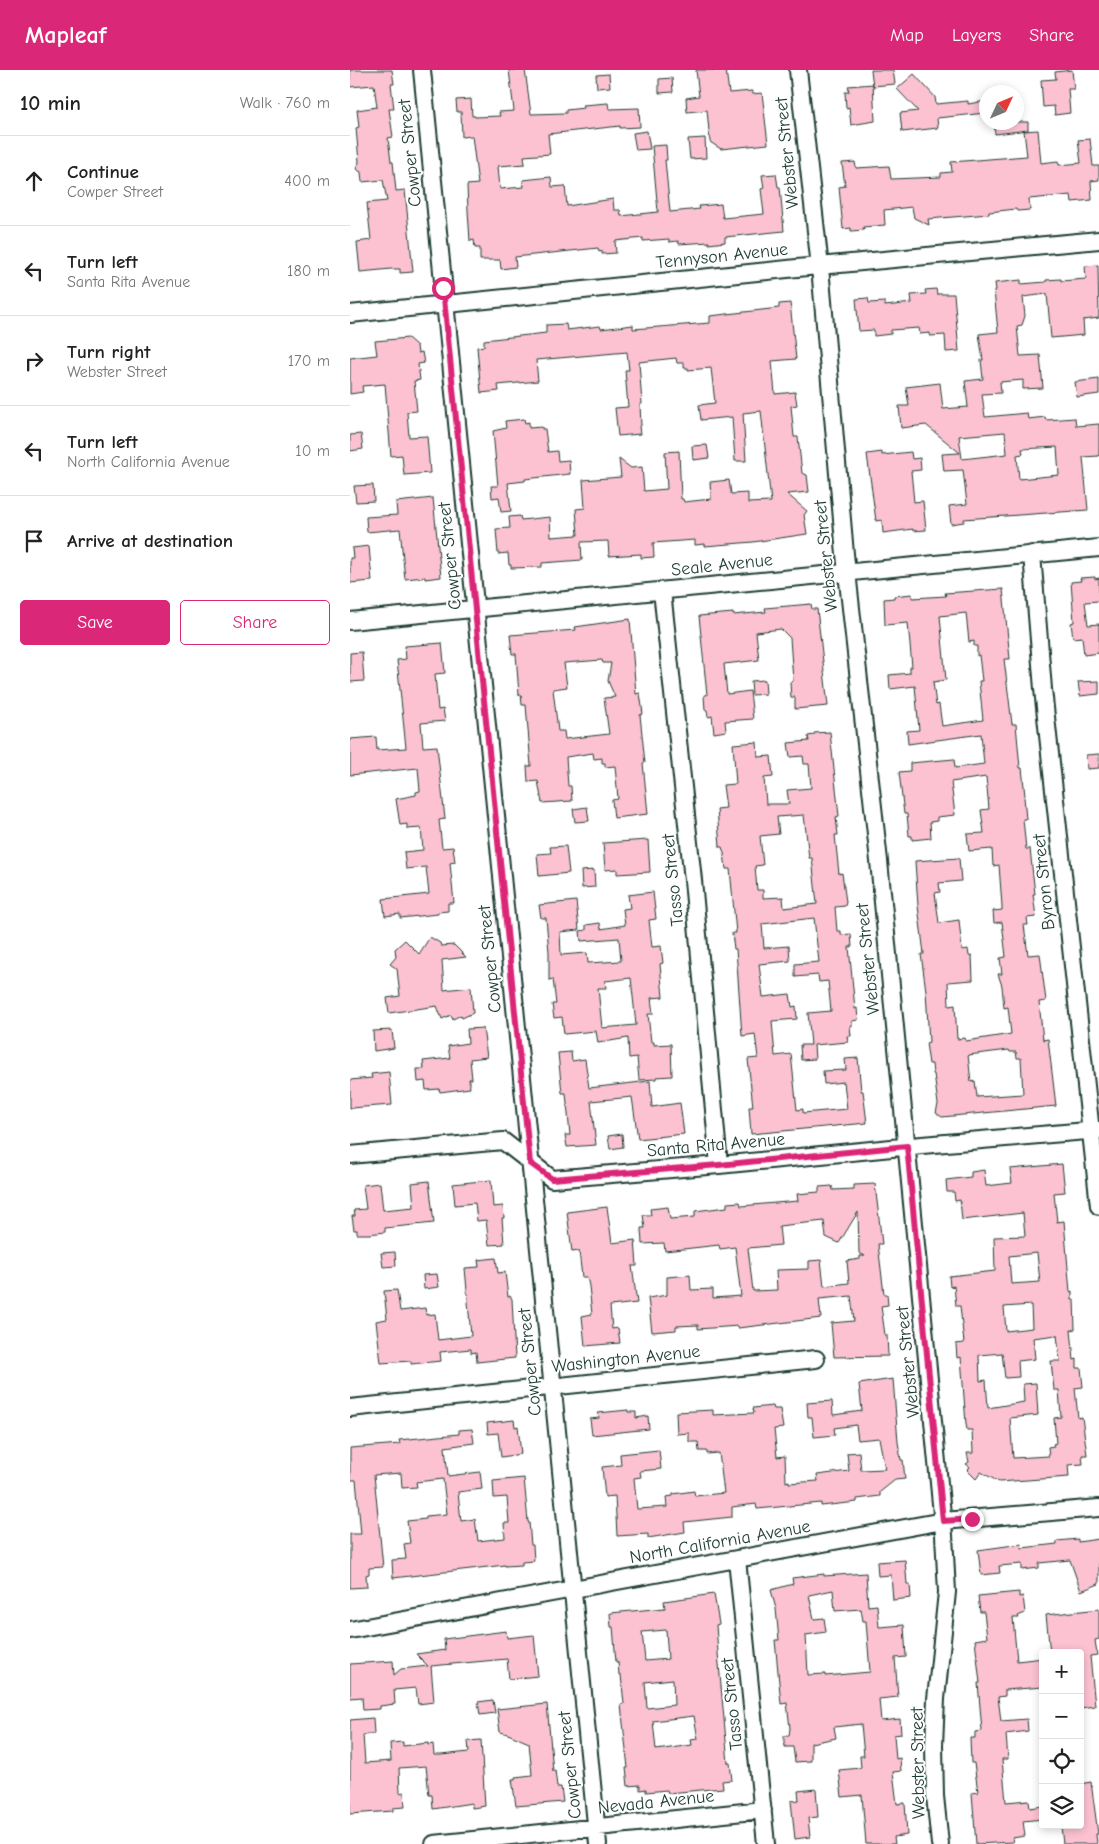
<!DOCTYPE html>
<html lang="en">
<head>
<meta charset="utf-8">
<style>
  body { margin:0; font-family:"Comic Neue",sans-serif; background:#f2f2f2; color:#222 }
  .controls { position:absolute; right:15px; bottom:15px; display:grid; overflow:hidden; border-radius:5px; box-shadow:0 2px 8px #0003 }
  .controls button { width:45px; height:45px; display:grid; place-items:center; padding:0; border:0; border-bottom:1px solid #e0e0e0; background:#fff; color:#222; font:25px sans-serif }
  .compass { position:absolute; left:629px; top:15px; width:45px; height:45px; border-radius:50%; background:#fff; box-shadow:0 2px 8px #0003; rotate:46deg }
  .stop { position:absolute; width:15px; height:15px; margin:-11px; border:4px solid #db2777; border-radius:50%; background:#fff }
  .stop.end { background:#db2777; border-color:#fff; box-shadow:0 1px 5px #0008 }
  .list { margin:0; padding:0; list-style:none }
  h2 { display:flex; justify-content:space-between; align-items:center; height:65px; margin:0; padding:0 20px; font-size:21px }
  h2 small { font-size:16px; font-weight:400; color:#767676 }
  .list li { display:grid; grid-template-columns:32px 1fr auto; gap:15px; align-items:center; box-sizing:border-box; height:90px; padding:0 20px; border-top:1px solid #e0e0e0 }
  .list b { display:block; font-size:19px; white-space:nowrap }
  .list p { margin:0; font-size:16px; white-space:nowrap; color:#767676 }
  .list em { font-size:16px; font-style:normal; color:#767676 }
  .actions { display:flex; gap:10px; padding:15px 20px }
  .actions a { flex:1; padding:11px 0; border:1px solid #db2777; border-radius:5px; text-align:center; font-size:18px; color:#db2777 }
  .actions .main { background:#db2777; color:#fff }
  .icon { flex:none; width:28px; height:28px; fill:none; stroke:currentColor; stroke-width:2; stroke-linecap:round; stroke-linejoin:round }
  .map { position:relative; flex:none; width:749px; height:1774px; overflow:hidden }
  header { display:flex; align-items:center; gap:30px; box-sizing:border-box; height:70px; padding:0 25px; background:#db2777; color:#fff }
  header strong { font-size:24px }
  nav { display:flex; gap:28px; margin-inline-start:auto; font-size:18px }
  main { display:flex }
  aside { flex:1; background:#fff }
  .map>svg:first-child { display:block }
  .building { fill:#fcc2d2; stroke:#1f3d34; fill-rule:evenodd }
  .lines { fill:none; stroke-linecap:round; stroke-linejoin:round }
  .minor-casing { stroke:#1f3d34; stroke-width:20 }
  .minor { stroke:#fff; stroke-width:16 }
  .route { stroke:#db2777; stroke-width:6 }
  .labels { text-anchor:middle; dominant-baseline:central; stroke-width:4; stroke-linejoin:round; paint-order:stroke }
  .street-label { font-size:18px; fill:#1f3d34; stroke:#fff }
</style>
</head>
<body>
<header>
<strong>Mapleaf</strong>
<nav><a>Map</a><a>Layers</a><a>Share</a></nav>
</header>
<main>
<aside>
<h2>10 min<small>Walk · 760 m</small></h2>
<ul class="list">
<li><svg class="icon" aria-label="ahead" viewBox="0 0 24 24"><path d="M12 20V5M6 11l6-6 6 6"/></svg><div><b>Continue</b><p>Cowper Street</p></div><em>400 m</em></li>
<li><svg class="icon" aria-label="left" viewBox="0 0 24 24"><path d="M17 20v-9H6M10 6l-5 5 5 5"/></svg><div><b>Turn left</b><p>Santa Rita Avenue</p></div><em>180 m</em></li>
<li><svg class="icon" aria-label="right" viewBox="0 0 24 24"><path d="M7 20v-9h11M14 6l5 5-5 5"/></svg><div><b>Turn right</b><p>Webster Street</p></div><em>170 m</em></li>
<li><svg class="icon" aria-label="left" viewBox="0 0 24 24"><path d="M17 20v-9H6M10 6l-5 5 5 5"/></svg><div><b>Turn left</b><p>North California Avenue</p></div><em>10 m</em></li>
<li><svg class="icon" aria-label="arrive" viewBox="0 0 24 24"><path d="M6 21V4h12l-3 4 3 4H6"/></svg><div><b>Arrive at destination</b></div></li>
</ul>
<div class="actions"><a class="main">Save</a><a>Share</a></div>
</aside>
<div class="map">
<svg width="749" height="1774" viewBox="0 0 749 1774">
  <rect width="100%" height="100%" fill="#fff"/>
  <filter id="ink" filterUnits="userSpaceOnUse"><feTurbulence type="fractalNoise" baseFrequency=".02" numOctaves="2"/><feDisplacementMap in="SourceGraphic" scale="10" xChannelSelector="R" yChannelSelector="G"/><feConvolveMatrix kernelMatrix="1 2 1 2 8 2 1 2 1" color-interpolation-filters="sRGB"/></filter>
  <g filter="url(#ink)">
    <path class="building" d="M0,0H42L44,14H41L44,39H39L43,67L38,68L41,92H43L46,121L55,120L63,202L50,203V199H41L10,202L7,172L21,170L17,133L37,131L33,110L12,112L11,102L6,99L9,92L6,58L9,57L7,40L27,37L24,15L0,17Z
      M159,0H175L181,44L216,43V40L234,38L233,35L258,33L259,39L289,38L290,57L270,58V56L198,64L200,84L174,86L175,94L148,96L150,119L174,117L173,110L201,107L202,117L215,116L217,136L263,129L264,140H270L271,146L308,142L302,76L316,75L317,90H315L320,142L350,139L349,136L371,134L373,148L414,144L411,119L414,118L412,105L426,104L428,117H430L434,161L375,167V172L359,174V172L329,174L328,171L319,172V169L293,171V168L265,171L266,183L252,184V181L249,182L248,178L165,187L166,197L151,199L150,190H130V178H125L124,170L120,171L118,141L117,115L128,114L122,66L112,67L111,42H107L106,30L121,29L122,46H125V47L150,46L149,42L164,41Z
      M346,0H376L379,23L402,21V24L412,23L418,74L371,79L360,72L357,40L337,42L336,28L349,26Z
      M521,0H543L545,14L523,16Z
      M722,0L724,19H718L720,43L705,45L704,36L693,37L691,10L706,9L705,2Z
      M259,4L260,17L247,18L246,5Z
      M564,4L585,27L586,34L618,31V34L636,31V43L587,48L588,58L552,62L550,43L568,41L547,19Z
      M322,8L323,22L309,23V9Z
      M523,14L525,51L501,55L499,37L496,38L495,22H499L498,16Z
      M644,52H678V60L645,64Z
      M688,60L691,93L708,91L709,95L731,93L728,70L740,69L743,96H749V110L741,111L742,130L722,132L721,125L679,129L680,140L667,141L666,139L639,142V144L578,149L579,155L564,148L562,137L534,140L535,155L513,157L514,160L501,161V158L493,159L489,117L495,116L492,93L505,92L506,98L539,96L541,109L591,107V103L602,102L601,92L677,86L674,61Z
      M297,61L300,79L286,80L283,63Z
      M355,68L356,88L340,89L338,69Z
      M748,195L749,248L733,250L734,265L701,268L697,224L673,227L675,246L672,255L667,256L670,286L690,285L693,318L673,319V310L650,312L651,323L632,324L635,347L677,343L678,349L695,347L696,350L725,348L726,356L749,354V386L733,387L738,440L614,449V452L601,454L599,436L617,434L613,400L594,401L592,384L610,383L576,355L551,358L549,336H559L556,317L590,313L593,339L618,337L615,311L633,309L631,290H633L629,264L648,262L644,220H646L645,213L671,210V214L696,212V210L711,209V211L736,209L735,196ZM655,362L657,384L612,389L609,366ZM707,377L709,405L669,409L667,385L673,384L672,379Z
      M586,219L587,224H604L609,281L596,282L595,265L580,266V263L570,264L569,258L541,260V264L524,266V260L509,261L506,229L518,228L519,233L535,232V236L562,233L561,225L576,224L575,220Z
      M440,233L446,289L422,291L425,324L445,322L447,335L441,336L444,367H448L452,403L457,405L459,422L437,424L457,441L454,445L457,464L403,472L355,476V474L345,475V470L303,473L304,487L291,488V484L259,486L258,471L231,472L232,490L192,493V497L161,498V495H159L158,483L148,484L146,459L160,458L159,447L170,446L171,450L200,447L201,467L228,465L226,439L235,438L233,410L271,407L269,389L281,398L292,397L294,421L317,419L315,382L329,381L331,429H333L334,432L361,429L360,412L379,410L381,424L398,423V433L421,432L411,341L393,343L396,391H385L382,347L351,350L349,335L365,333L361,298L338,300V298H334V293H327L326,288L289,292L292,334H290L291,356H289L290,364L268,366L265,338L278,337L275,300H279L277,282L186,290L188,311L148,315L149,321L131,323L127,277L134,276V270L196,263V255L216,254L217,260L250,256L251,259L283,255V259L360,253V246L429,238V234Z
      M58,268L67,276L68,283L72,282L74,293L68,294L70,310L64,311L67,341L57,342L59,367L77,366L80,403L54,405L52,385L41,386L35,314L12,316L13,322L0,324V288L27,285L25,271Z
      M749,309V324L727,327L725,312Z
      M174,349L175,353L179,352V358L192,357V359H195L198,382L207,381L208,391L219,390L220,404L175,409V411L158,413L161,441L151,442L149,427L142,428L141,416H148L143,361L156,358L155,351Z
      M11,364L13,379L0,381V365Z
      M357,375L359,388L343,390L342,376Z
      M532,382V385L561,382L562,389L570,388L571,400L561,401L564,432L573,431L576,460L563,461V459L533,463L532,450L526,451L517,384Z
      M23,415L24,431L6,432L4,416Z
      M83,428L91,507L75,509V507L55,509L50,459L17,462L16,447L47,445L46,432Z
      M19,476L22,511L0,513V488H3L2,478Z
      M745,507V509L749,508V531L735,532L738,555L749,554V583L734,585L732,567L723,568L721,553L724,552L721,512L731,511L730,508Z
      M653,519L660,589H654L662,654H666L670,698H672L675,726L674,727L676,749H673L676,779H680L685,824H683L686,847L677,848L678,855H674L678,885L690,884L696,931L689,932L693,970L698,969L706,1036L592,1047L586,1043L588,1034L584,1004H583L582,994H579L576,973L579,972L576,921L571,884H574L568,836L565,791L609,788L611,811L589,813L590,822L585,823L589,853L609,850L612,880L618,879L619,886L622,885L623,910L598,912L599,936L605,935L607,969L615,968L616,971L661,964L658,937L654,938L652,916L648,904H652L650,888L656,887L652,852L644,853L643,841L652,840V836L649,795L643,796L642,779L619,781L617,764L634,763L631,740L639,739L636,707L601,712L605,745L587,747V751L580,752L581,768L562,770V766H559L557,744H554L549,702L560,701V693L604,689L605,698L634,694L631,664L558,674L557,661L569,660L565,616L540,619L539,605L560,603V597H562L558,553L535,555L534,529L544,528V526L562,524V528L596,526L595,523ZM616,543L619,572L624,571V576H627V586L629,585L632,611H629L633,650L592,656L589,634L586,635L583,612L596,610L590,546ZM659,980L660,982H666L667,988H671L673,1024L627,1027L625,1011L621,1012L618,985Z
      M461,534L462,539H467L478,636L445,639V627L441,628L440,612L443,611L440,568L431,559L406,562L409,590L374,594L377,624L400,621L403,649L375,651L376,661L364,663L362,646L358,647L357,640H355L354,625H357L349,546L383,543V545L416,542L415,538Z
      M280,549L286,624L290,623L293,644L290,645L295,693H293L298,744L264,748L262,730L268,729L265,696L255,697V693H252V688L244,689L243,683L216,687L218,716H221L222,731L192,733L188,711L178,712L177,696H181L176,635H172L171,624L169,625L166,584H162L160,565L226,560L225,557ZM252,590L253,593H261L258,611L265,627L254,628L259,664L215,669L214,661H208L203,619L217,617L214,593Z
      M92,573L95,603L85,604L88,640L93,639L95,651L71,653L73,677L87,676L95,749L89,750L92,778L103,777L105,792L100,793L104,833H98V841L88,842V844L50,848V844L35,846L33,829L79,824L76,797L56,799L54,782L73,780L71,758L57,759V754L50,755L46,729L66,725V722L70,721L68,698L0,705V669L26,667L27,680L56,678L47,590L56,589L55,576Z
      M12,582L14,611L0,612V583Z
      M415,610L416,624L402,625L401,611Z
      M749,611V624L730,626L728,612Z
      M480,662L489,746L486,747L488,765H485L489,804L492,803L496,832L495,836L485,837L487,861H491V865L501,864L502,877H499L505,939L507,938L508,950L502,951V956H500L501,966H497L498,972L464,975L465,989L451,990L450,975H461L458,943L481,941L478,911L469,912L468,905L445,907V894L469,892L464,848L412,854L414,878L439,876L440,891L409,894L413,927L440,924L442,937L446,936L447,949L422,951L425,986L441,984L447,1040L453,1039V1043L497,1039L494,1012L474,1014L473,1001L496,1000L495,989L508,988L511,1021H513L517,1053L401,1064L399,1037H403L398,989L408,988L405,964L392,966L386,879H384L382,863H386L380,799H376L374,783L372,777H370L367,739L376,738L373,715L386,714L383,674L407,672L408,687L421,686L423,707L414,708L416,734H439L437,720L461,718L459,694H454L453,686L440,687L438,673L459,671L458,666L464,665V663ZM454,745L459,788H462L467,834L434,838L433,827L413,828V820H407L405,796L413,795L410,766L429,764L427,747Z
      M749,684V698L737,699L736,685Z
      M237,737L239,751L225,752L223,739Z
      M298,770L300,802L267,804V799L255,800L253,773Z
      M216,776L219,803L189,806L187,784L201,783L200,777Z
      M244,800L245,817L232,818L231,801Z
      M303,822L306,849L299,850L302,877L311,876L313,893L310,894L313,927L301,928L303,944H298L301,972H304V975L321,974L322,1006L306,1007V1009L289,1010L287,987L279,988L278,968L248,973L246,961L214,964L212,947L204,948L202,934H206L203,909L199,910V882L196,848H191L189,835L226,831L229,860L210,862L211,885L237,883L238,893L271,891L269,868L231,871L230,861L236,860V855L250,853L251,859L275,855L273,839L280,838L278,825ZM281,908L286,955L252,958L248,918H256L255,911Z
      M80,867L90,873L91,876L104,875L116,887L92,890L94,920L121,917L123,943L112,948L111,945L103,949L101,945L92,949L87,936L39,943L37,928L50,926L47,899L40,894L46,887L45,879L55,870L69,884Z
      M133,958L137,987L120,989L122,1009H119L120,1018L90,1022L89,1019L76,1020L75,1011L68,1012L67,999H74L73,991L100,988L98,976L118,973L117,959Z
      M42,960L44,978L24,981L23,961Z
      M221,982L222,991L235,989L239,1018L300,1011L302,1037L330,1033L334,1064L288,1069L282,1027L241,1031L246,1075L217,1077L215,1065H220L216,1023H212L208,983Z
      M39,1002L42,1035L0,1038V1010L22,1008L21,1004Z
      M272,1064L273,1077L260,1079L258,1066Z
      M712,1094L715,1122L704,1123L707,1152L714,1151L720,1222L722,1221V1229H724L725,1259L721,1260L724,1290L727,1289V1298H731L733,1317L725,1318L728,1348L732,1347L737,1385H732L733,1394L718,1395L719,1407L649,1412L631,1402L626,1409L617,1400L620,1397L616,1394L619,1392L617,1383H623L622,1360H617L616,1354L611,1287L607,1288L606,1274L614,1273L610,1236H606L604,1216L600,1217L599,1206L645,1201L644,1167L675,1166L673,1143L612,1150L610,1130L605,1131L604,1122H597L596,1110L621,1107V1102L634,1100L636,1116L662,1113L660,1099ZM687,1183L690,1212L661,1214L659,1186ZM681,1235L682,1258L656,1261L654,1237ZM707,1265L710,1291H701L704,1320H709L711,1347L704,1348L706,1373L703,1374L704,1376L698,1377L699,1386L663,1388L660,1348L688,1345L686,1313L673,1314L674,1332L638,1338L636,1310L630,1311L629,1285L652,1283L655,1308L669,1307L668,1291L685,1289L683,1268Z
      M141,1110L143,1137L153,1136L154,1148H152L154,1174L139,1175L136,1150L127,1151L125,1133L105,1135L103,1114Z
      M79,1111L84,1153L35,1158V1162L19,1164H7V1160H4L2,1146H5L4,1140L16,1139L13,1115L30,1113L33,1140L64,1137L62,1113Z
      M525,1114L532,1174H528L534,1224H537L538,1235L531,1236L535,1265H537L538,1286L484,1287L481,1253L504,1251L501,1226L469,1229L471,1248L388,1258V1256L348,1259V1255L326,1256V1260L302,1262L298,1228L317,1225V1207L340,1205L341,1220L363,1219V1228L391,1226L385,1177L370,1179L369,1175L315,1181L314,1173L292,1174L291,1158H295L293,1145H301L300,1139L318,1137L320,1149L345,1147V1141L377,1137V1133L390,1132L391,1136L448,1131L447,1124L469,1122V1117L482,1116L483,1120L504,1119V1115ZM508,1142L509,1183L515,1186H510V1189L497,1191L499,1213L474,1216L471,1190L459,1191V1199L426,1200L427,1220L403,1221L398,1178L431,1175L429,1156L474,1151L476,1167L489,1173Z
      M257,1137L262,1173L285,1170L287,1196H282L287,1233L260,1236L262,1259L268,1258L270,1273L235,1276L232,1246L242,1244L239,1216L237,1207H232L229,1181L222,1182L217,1142Z
      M45,1182L46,1196L33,1197L31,1183Z
      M146,1188L148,1203L155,1202L158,1227L160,1226L162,1229L165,1288L127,1292L126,1282L121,1283V1279L90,1282L91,1291L61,1294V1291L31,1293L26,1251L37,1249L34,1221L47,1220L50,1241L75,1238L76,1245L85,1244L88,1270L121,1266L115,1198L129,1197L128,1190Z
      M87,1204L89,1217L74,1219L73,1205Z
      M543,1309L548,1372L551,1390H553L555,1409L545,1410L530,1422V1426L507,1429V1432L471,1436V1433L407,1439L406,1434L382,1437V1447L334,1452L335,1462L298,1468V1464L267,1466L265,1426L255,1427L252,1397L271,1395L270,1384L309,1380L311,1399L290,1401L291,1407L284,1408L287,1439L317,1437L316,1427L323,1426V1424L344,1421L345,1426L374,1423L369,1383L357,1384V1381H349L348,1372H339V1363L327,1364L326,1342L363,1340V1345L404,1343L403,1338L423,1336L424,1339H430L433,1358L424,1359L427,1387L435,1386L436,1412L439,1411V1413L468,1411L467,1405L499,1401L497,1383L509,1382L511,1400L535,1399L529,1368L508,1370L506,1355L484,1358L485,1365L464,1367L462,1347H458L457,1333L482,1331L483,1345L512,1341L509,1314Z
      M278,1340V1342H286V1348L298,1346L299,1359L242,1365L240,1349L249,1348L248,1343Z
      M164,1350L165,1357L168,1356L171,1384L151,1387L148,1363L138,1364L137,1353Z
      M122,1359L124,1373L95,1377L98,1406L130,1402L132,1419L108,1422L111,1451L125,1449L128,1471L155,1468L154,1453H159L157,1427L144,1428L143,1411L174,1408L178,1452H179L181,1475H183L184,1491L172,1492V1495L155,1496V1495L43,1508L42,1490L56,1489L54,1474L60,1473L57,1451L76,1449V1446L97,1444L93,1409L66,1412L67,1417L52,1418L51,1403L24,1405L33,1497L19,1498V1504L16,1505L17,1517L0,1518V1464H11L6,1410H0V1378L50,1374L49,1370L109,1364V1360Z
      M728,1469V1472L749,1469V1514L731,1521L720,1490L689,1493V1498L672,1500V1494L649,1496L650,1503L631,1505L628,1480L671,1474L672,1478L707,1474V1471Z
      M555,1490L557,1514H560L561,1528L543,1530L541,1505L528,1506L527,1492Z
      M516,1503L518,1536L527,1535L529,1557L554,1555L556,1587L545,1588L548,1627L529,1629L531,1651L550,1649L551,1664L544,1665L546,1689L550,1688L551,1701L543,1702L547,1734L555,1733L557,1765L544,1767L545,1774H516L512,1725L492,1727L489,1700L511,1698L510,1686H514L511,1654L484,1657L486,1668L461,1673V1691L445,1692L443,1677H435L434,1666H439L440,1658L437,1633L431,1634L425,1570H429L426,1539L421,1520L443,1514L442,1508L474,1504V1506ZM483,1520L485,1541L511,1539L513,1551H516L520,1602L475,1606V1604L458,1605L456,1565L476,1562L474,1548L464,1549L459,1525Z
      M669,1522V1527L673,1526L675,1543L668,1546L669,1548H663L667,1591L693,1588V1617L655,1620V1626L648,1627L651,1651L677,1649L678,1661L656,1664L658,1689H652L656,1732L679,1730L680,1738L693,1736V1749L673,1751L675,1766L662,1768L663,1772L626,1774L622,1723L628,1722L624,1693H621L620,1668H625V1662L632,1661L628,1613H630L625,1570L637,1568L634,1542H630L628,1526Z
      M364,1524L369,1554L366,1555L368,1583L378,1693H380L382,1710L372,1711L373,1718L318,1723L317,1720L296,1722V1719L290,1720V1715L278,1716L276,1698H278L271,1635L274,1634L271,1605H269L268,1592H266L263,1557H261L260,1543L315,1538L314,1531ZM316,1560L318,1589L295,1591L292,1562ZM323,1609L324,1635L297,1638L295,1612ZM344,1646L348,1669L341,1670L342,1675L306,1680L303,1651Z
      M749,1539V1569L745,1570L747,1585L740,1586L745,1636L730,1638V1583H700L696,1545Z
      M156,1561L157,1568L184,1565L188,1606L159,1609L157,1589L81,1596L84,1632L68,1634L66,1618L44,1620L45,1634L30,1636V1639L13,1640L12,1627L0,1628V1594L43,1591L44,1605L51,1599L78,1596L66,1584L95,1580L94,1569Z
      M143,1630L145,1643L130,1645L128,1632Z
      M197,1634L203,1701L205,1700L207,1717H211L213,1732L166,1736L162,1709H165V1707L182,1705L179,1673L158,1664L150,1662L147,1639Z
      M23,1648L24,1664L13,1665L15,1693L41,1691L40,1673L53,1672V1676L78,1673V1675L83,1674L84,1685H91L119,1682L118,1671L131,1670L135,1736L122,1738V1733L83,1739L82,1725H79L76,1696L49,1698L50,1723L54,1722L55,1737L43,1738V1741L0,1744V1650Z
      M741,1712L748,1764H746L747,1774H713L711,1756L730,1755V1714Z
      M466,1719L468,1747L458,1748L460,1767L445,1769L441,1731L449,1730L448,1721Z"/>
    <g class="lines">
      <g class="minor-casing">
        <path id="minor" d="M72,0L248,1774
          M448,0L470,197L495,484L529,791L594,1465L597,1522L586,1629L584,1675L585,1726L590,1774
          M0,244L447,198L749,170
          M682,484L693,619L749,1136
          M312,521L343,810L369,1095
          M0,551L749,478
          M0,1085L153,1071L202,1109L369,1095L572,1075L749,1060
          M0,1338L466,1289
          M387,1489L416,1774
          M0,1560L593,1451L749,1438
          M84,1774L413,1740"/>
      </g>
      <use href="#minor" class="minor"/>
    </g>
  </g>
  <g class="lines" filter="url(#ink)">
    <path class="route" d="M93,218L180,1093L202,1109L369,1095L557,1076L593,1451L622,1449"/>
  </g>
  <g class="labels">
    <g class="street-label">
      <text transform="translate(60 83) rotate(-96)">Cowper Street</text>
      <text transform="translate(437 83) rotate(-96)">Webster Street</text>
      <text transform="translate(372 186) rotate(-6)">Tennyson Avenue</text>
      <text transform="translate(100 486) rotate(-96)">Cowper Street</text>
      <text transform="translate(476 486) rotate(-96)">Webster Street</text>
      <text transform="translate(372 495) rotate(-6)">Seale Avenue</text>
      <text transform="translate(323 810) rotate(-96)">Tasso Street</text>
      <text transform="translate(694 812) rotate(-96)">Byron Street</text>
      <text transform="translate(140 889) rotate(-96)">Cowper Street</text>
      <text transform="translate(518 889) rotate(-96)">Webster Street</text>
      <text transform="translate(366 1075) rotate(-5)">Santa Rita Avenue</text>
      <text transform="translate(276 1289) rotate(-6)">Washington Avenue</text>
      <text transform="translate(180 1292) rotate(-96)">Cowper Street</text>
      <text transform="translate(558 1292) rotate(-96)">Webster Street</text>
      <text transform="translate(370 1472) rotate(-10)">North California Avenue</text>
      <text transform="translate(382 1634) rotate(-96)">Tasso Street</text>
      <text transform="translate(568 1693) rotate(-91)">Webster Street</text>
      <text transform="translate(220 1695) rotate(-96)">Cowper Street</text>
      <text transform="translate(306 1732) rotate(-6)">Nevada Avenue</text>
    </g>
  </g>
</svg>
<div class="controls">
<button>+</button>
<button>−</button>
<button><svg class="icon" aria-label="locate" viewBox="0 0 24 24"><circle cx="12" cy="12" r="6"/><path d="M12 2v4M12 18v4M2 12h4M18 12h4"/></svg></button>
<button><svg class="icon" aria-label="layers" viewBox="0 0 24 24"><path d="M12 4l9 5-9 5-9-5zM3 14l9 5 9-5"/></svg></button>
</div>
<svg class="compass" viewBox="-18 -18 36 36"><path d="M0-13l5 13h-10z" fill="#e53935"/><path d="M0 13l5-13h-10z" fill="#767676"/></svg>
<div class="stop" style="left:93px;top:218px"></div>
<div class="stop end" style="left:622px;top:1449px"></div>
</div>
</main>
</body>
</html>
